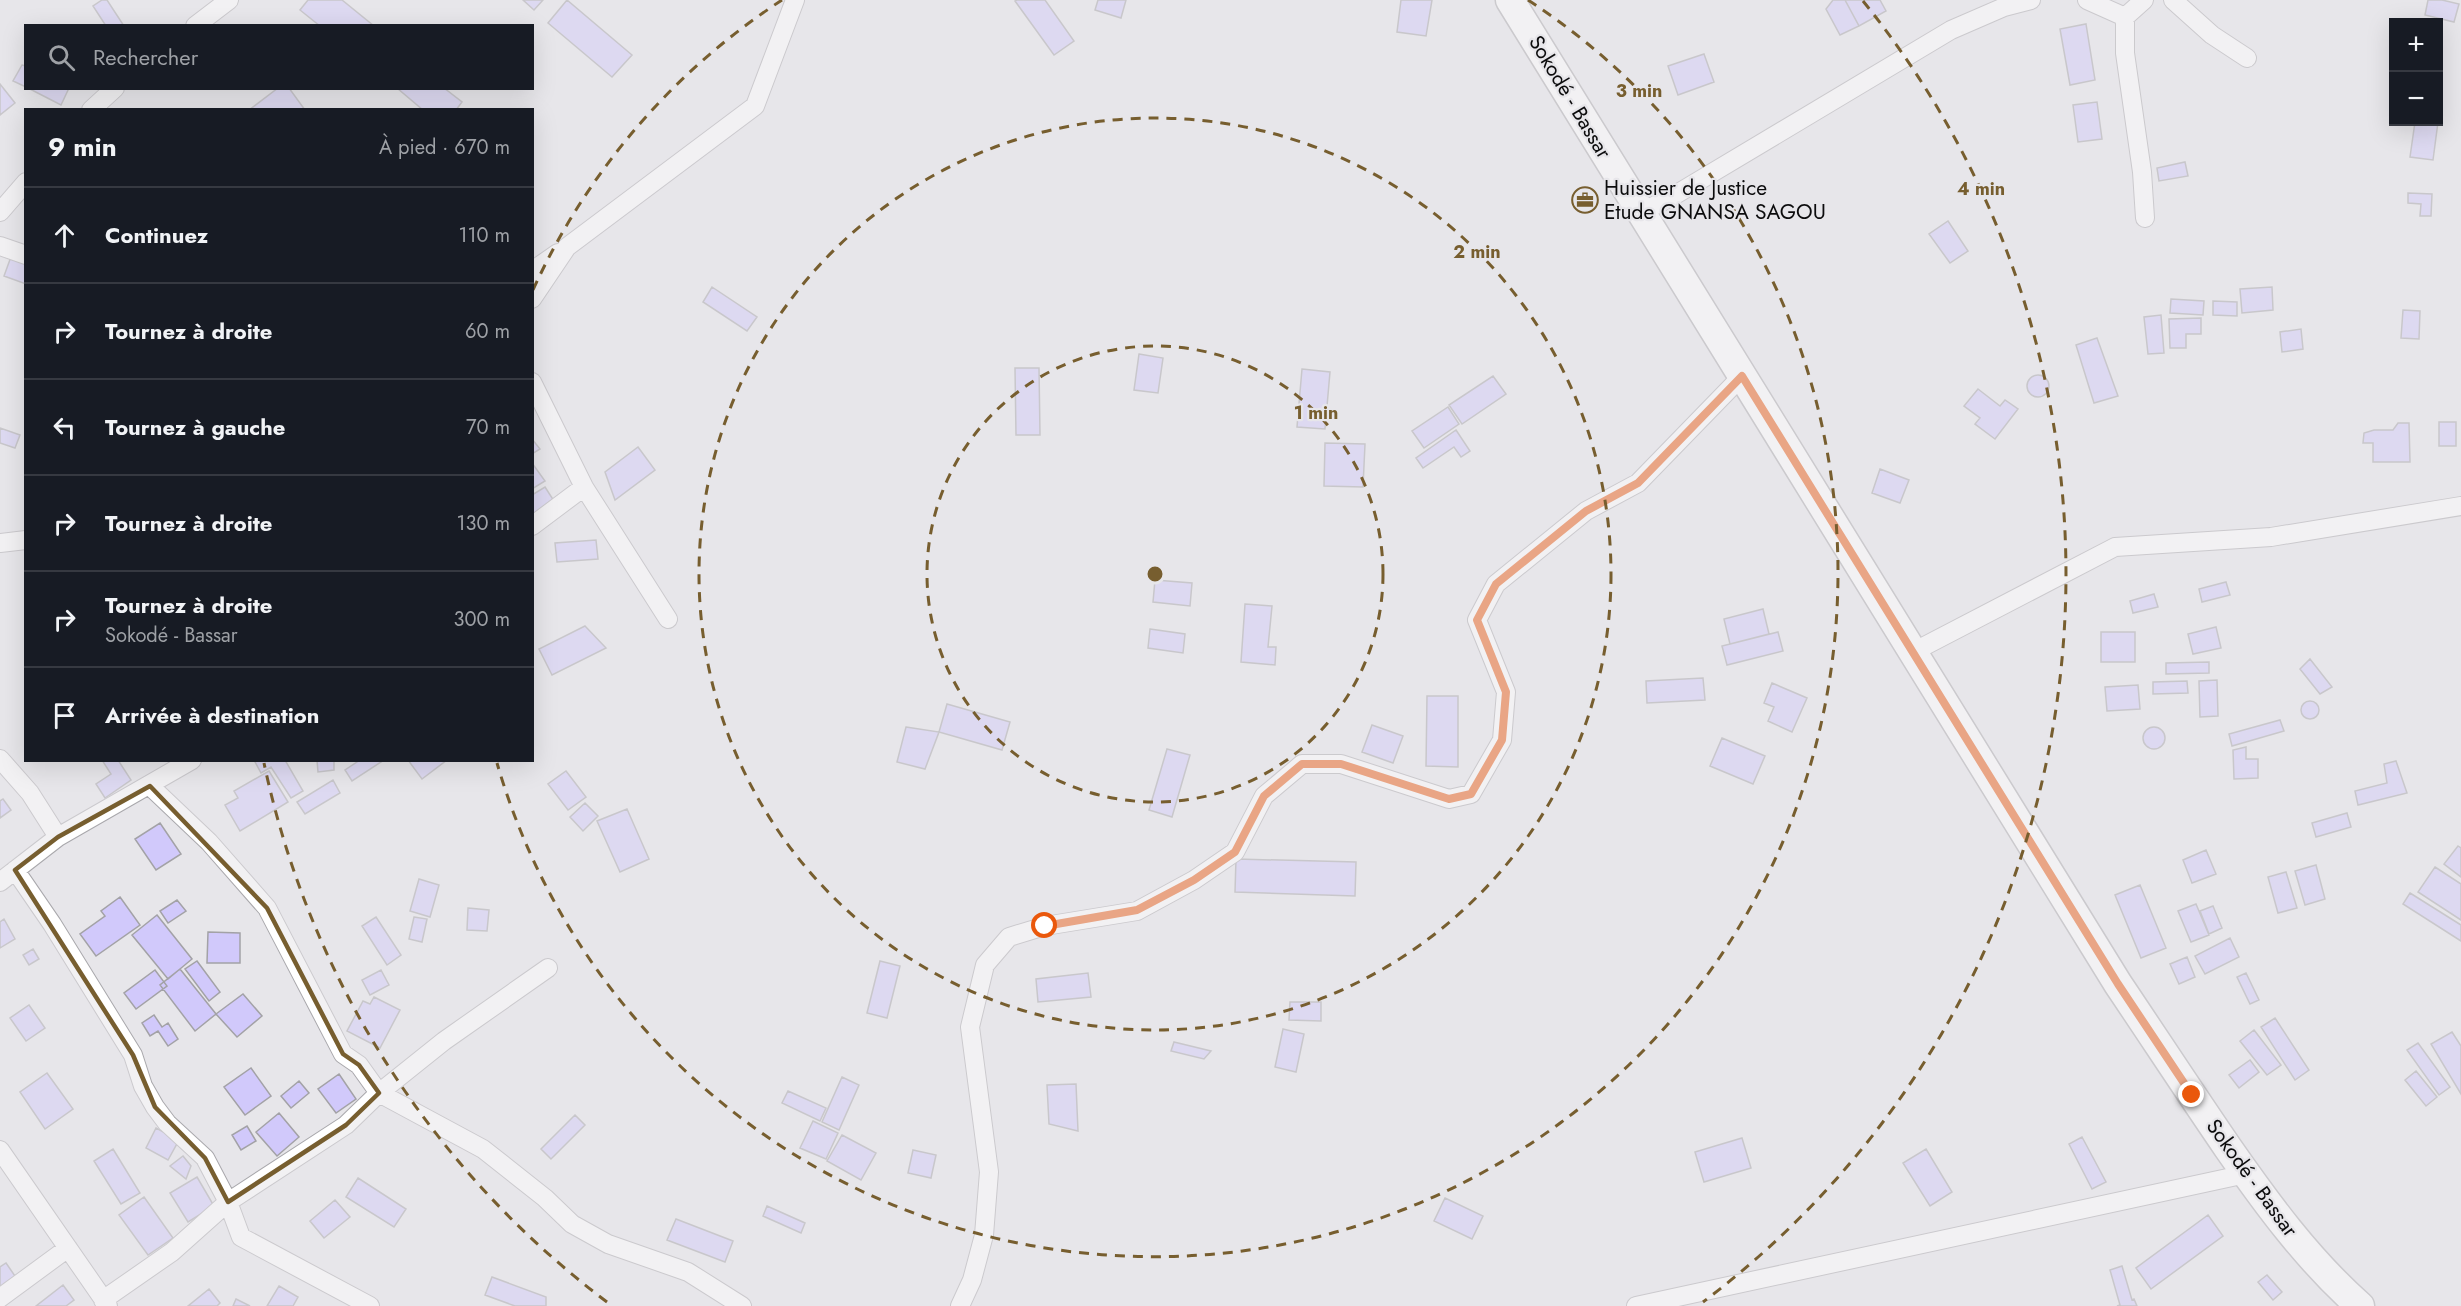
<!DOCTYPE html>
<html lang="fr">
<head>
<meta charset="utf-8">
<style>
  body { margin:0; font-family:Jost,sans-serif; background:#20242c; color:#f1f3f6 }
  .controls { position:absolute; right:18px; top:18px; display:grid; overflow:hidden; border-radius:0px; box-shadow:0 6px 24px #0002 }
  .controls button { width:54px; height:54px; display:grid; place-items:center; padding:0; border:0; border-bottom:2px solid #363941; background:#171b24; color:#f1f3f6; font:30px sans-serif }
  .stop { position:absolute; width:18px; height:18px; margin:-14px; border:4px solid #ea580c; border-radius:50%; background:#fff }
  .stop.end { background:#ea580c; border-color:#fff; box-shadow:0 2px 6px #0008 }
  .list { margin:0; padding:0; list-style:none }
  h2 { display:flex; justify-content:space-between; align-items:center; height:78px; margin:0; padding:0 24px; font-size:26px }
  h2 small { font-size:20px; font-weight:400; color:#9ea1a6 }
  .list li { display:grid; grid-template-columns:39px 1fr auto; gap:18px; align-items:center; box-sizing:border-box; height:96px; padding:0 24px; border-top:2px solid #363941 }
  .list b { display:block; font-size:22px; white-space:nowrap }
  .list p { margin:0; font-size:20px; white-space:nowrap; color:#9ea1a6 }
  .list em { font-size:20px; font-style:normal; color:#9ea1a6 }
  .icon { flex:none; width:33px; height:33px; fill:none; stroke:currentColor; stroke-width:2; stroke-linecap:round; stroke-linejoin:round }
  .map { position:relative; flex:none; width:2461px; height:1306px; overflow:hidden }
  .search { position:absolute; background:#171b24; box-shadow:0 6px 24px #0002; left:24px; top:24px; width:510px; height:66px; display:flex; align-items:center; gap:15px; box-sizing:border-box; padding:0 21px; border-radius:0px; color:#9ea1a6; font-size:22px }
  .panel { position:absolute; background:#171b24; box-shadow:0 6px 24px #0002; left:24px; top:108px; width:510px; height:654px; border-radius:0px }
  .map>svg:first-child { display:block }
  .building { fill:#d1c9fb; stroke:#a3a2a6; stroke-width:1.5 }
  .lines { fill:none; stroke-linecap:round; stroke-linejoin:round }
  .minor-casing { stroke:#a9a8ac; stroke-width:20 }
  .primary-casing { stroke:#a9a8ac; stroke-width:31 }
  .minor { stroke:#fff; stroke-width:18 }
  .primary { stroke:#fff; stroke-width:28 }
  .route { stroke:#ea580c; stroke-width:8 }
  .marked { fill:none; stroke:#775e2f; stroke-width:4.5; stroke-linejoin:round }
  .ring { fill:none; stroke:#775e2f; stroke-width:3; stroke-dasharray:10 8 }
  .labels { text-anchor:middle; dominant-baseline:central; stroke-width:4.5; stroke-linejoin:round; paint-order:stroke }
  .street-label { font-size:21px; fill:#0c0c0d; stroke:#e7e6ea }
  .poi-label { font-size:21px; fill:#0c0c0d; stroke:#e7e6ea; text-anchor:start }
  .centre { fill:#775e2f; stroke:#e7e6ea; stroke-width:3 }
  .ring-label { font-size:18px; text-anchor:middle; font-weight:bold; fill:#775e2f; stroke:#e7e6ea; stroke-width:4.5; stroke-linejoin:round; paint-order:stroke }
</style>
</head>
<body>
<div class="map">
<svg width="2461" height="1306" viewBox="0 0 2461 1306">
  <rect width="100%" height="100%" fill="#e7e6ea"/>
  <path class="building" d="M102,0H107L124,26H106L93,6Z
    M308,0H342L374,26H320L300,10Z
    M523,0H543L534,10Z
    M567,0L632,55L612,77L548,23Z
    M1017,0H1045L1074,41L1054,55L1015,1Z
    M1098,0H1126L1121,18L1095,10Z
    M1401,0H1432L1426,36L1397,32Z
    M1833,0H1845L1859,26L1840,35L1826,9Z
    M1845,0H1880L1886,11L1859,26Z
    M2428,0H2442L2459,4L2454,22L2425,15Z
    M2086,24L2095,80L2070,85L2060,29Z
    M1704,54L1714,82L1678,95L1668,66Z
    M22,65L26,66V87L13,81Z
    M0,84L15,103L0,115Z
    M28,88H69L61,105Z
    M278,88H289L305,110H249Z
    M397,88H444L462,102L456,110H423Z
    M2097,102L2102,139L2078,142L2073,105Z
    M2415,122H2438L2433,160L2410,157Z
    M2185,162L2188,176L2159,181L2157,168Z
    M2408,193L2432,194L2431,216H2420L2421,204L2408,203Z
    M1948,221L1968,251L1950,263L1929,234Z
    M12,254L26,260V284L4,276Z
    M712,287L757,317L747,331L703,302Z
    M2272,287L2273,310L2242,313L2240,289Z
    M2171,299L2204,301L2203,315L2170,313Z
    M2213,301L2237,302V316L2213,315Z
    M2403,310L2420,311L2419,339L2401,338Z
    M2161,315L2164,353L2148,354L2144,317Z
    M2201,318V334H2186V348H2170L2169,319Z
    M2301,329L2303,349L2282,352L2280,332Z
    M2097,338L2118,396L2094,403L2076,345Z
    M1139,354L1163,358L1158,393L1134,390Z
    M1015,368H1039L1040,435H1016Z
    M1302,369L1330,372L1325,429L1297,427Z
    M2027 386a11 11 0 1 1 22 0a11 11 0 1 1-22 0Z
    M1493,376L1506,394L1462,424L1449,405Z
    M1978,389L2000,406L2005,400L2018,409L1995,439L1975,424L1980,418L1964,406Z
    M1448,407L1459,424L1424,448L1412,431Z
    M2439,422H2456V446H2439Z
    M2398,423H2409L2410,462H2373V443H2363L2364,433L2374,430H2393Z
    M0,428L20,435L15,448L0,443Z
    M1456,430L1470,451L1461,457L1454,447L1423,468L1416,458Z
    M532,439L540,449L532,454Z
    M1325,443L1365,444L1363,487L1324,486Z
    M638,447L655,470L615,500L605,472Z
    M532,463L545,481L532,489Z
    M1880,469L1909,480L1900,503L1872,493Z
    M545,487L554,501L532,516V495Z
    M596,540L598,559L557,562L555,543Z
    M1155,580L1192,583L1190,606L1153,602Z
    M2226,582L2230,595L2202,602L2199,589Z
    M2154,594L2158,607L2133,613L2130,601Z
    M1245,604L1272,606L1268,647H1276L1275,665L1241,662Z
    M1763,609L1769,634L1730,644L1724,619Z
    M585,626L606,648L552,675L539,649Z
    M2216,627L2221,648L2193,654L2188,634Z
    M1150,629L1185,634L1183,653L1148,648Z
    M1778,632L1783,651L1727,665L1722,646Z
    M2101,632H2135V662H2101Z
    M2310,659L2332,687L2320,694L2300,669Z
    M2209,662V673L2166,674V663Z
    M1703,678L1705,700L1647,703L1646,681Z
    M2217,680L2218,716L2200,717L2199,681Z
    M2187,681L2188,693L2153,694V682Z
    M1772,683L1807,698L1792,732L1768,721L1774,707L1764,703Z
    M2138,685L2140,709L2107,711L2105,687Z
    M1427,696H1458V767L1426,766Z
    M2301 710a9 9 0 1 1 18 0a9 9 0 1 1-18 0Z
    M947,704L1010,722L1002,750L939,732Z
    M2280,720L2284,731L2232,746L2229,734Z
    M1372,725L1403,736L1393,763L1362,752Z
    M906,727L939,732L925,769L897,762Z
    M2143 738a11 11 0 1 1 22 0a11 11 0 1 1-22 0Z
    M1722,738L1765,756L1753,784L1710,766Z
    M2246,747V759H2258V778L2234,779L2233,750Z
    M1167,749L1190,755L1172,817L1149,810Z
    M102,760H118L131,780L105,798L96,784L111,774Z
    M254,760H285L303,791L291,798L271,767L261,773Z
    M317,760H334V770L318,772Z
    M384,760L352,781L345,770L360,760Z
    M408,760H447L422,779Z
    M2396,761L2407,793L2358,805L2355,791L2387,783L2384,764Z
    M269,771L288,802L240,831L225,805L238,798L234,791Z
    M566,771L586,797L568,810L548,784Z
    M333,780L340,793L305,814L297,802Z
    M3,799L11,810L0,818V801Z
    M585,803L598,816L583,831L570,817Z
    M627,809L649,859L620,872L597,821Z
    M2347,813L2351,827L2316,837L2312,823Z
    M160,823L181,854L156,870L135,839Z
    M2458,846L2461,848V877L2444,864Z
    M2206,850L2216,874L2192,883L2183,860Z
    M1236,859L1356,862L1355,896L1235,892Z
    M2316,865L2325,899L2305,905L2295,871Z
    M2435,867L2461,884V920L2418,892Z
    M2286,872L2297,908L2278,913L2268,877Z
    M419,879L439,885L430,917L410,911Z
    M2140,885L2166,948L2141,958L2115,895Z
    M2410,893L2461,925V941L2403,904Z
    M120,897L140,925L96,956L80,934L105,916L101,911Z
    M177,900L186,911L168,923L160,911Z
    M2196,904L2209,935L2191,942L2178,911Z
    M2213,906L2222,928L2209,934L2200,911Z
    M468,908L489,910L487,931L467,930Z
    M157,915L192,959L168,979L132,935Z
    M376,917L401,955L387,965L362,926Z
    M414,917L427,919L422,942L409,939Z
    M4,919L15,939L0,948V922Z
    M208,932L240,933V963H207Z
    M2230,938L2239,957L2205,974L2195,956Z
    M33,949L39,959L29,965L23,955Z
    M2187,957L2195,977L2179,984L2170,964Z
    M197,961L220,992L209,1001L185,969Z
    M880,961L900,966L887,1018L867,1013Z
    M180,969L216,1014L195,1031L160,985Z
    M155,970L167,986L136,1009L124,993Z
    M381,970L389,985L370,995L362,980Z
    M1088,973L1091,997L1038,1002L1036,979Z
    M2246,973L2259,1000L2250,1004L2237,977Z
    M243,994L262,1016L237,1037L216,1014Z
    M374,997L400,1010L380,1048L347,1031L363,1001L370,1004Z
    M1290,1002H1321V1021L1289,1020Z
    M29,1005L45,1028L26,1041L10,1018Z
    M154,1015L162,1027L168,1023L178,1039L168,1046L158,1031L150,1036L142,1023Z
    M2275,1018L2309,1070L2295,1080L2261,1027Z
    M1283,1029L1304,1034L1296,1072L1275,1067Z
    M2254,1030L2281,1065L2267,1075L2240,1041Z
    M2452,1032L2461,1046V1094L2431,1044Z
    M1174,1042L1211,1051L1204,1059L1171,1051Z
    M2418,1043L2450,1087L2439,1095L2407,1050Z
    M2250,1060L2259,1072L2239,1088L2229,1075Z
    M251,1068L271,1096L245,1115L224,1087Z
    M2416,1071L2437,1097L2426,1106L2405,1080Z
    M47,1073L73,1109L45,1129L20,1092Z
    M339,1074L356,1099L336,1113L318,1089Z
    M842,1077L859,1085L839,1130L822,1122Z
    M299,1081L309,1093L291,1108L281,1096Z
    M1076,1084L1078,1131L1049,1124L1047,1085Z
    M788,1091L826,1108L820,1121L782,1103Z
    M279,1113L299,1137L277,1156L256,1132Z
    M575,1115L585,1125L551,1159L541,1149Z
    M813,1121L838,1133L826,1159L800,1148Z
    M247,1126L256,1141L241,1150L232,1135Z
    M156,1128L179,1140L168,1160L146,1148Z
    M842,1135L876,1153L861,1180L827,1161Z
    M2082,1137L2106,1182L2092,1189L2069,1144Z
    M1742,1138L1751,1168L1704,1182L1695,1152Z
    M113,1149L140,1193L121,1204L94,1161Z
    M1926,1149L1952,1192L1930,1206L1903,1163Z
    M913,1150L936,1155L931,1178L908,1173Z
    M183,1156L191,1166L186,1179L170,1166Z
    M197,1177L214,1206L188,1222L170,1193Z
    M358,1178L406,1209L394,1227L346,1197Z
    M144,1197L173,1238L148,1255L119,1215Z
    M1445,1198L1483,1216L1472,1239L1434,1221Z
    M335,1200L350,1217L324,1238L310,1221Z
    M767,1206L805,1223L801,1233L763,1216Z
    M2208,1215L2223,1236L2151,1289L2136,1268Z
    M676,1219L733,1241L725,1262L667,1240Z
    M6,1263L15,1276L0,1287V1267Z
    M2122,1266L2132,1300L2134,1299L2137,1306H2117L2120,1305L2110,1270Z
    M2267,1275L2282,1292L2273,1300L2258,1282Z
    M492,1277L546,1297V1306H515L485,1295Z
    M63,1285L74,1300L66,1306H36Z
    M279,1286L298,1297L293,1306H267Z
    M209,1289L220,1303L217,1306H188Z
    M236,1299L250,1306H233Z"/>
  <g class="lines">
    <g class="minor-casing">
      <path id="minor" d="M2087,0L2125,17L2144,0
        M2173,0L2212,35L2247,58
        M2125,17V53L2142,172L2145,218
        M195,26L229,0
        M91,110L115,88
        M0,212L26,182
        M1640,213L1675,195L1951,30L2004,7L2031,0
        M0,246L26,255
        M532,271L558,253
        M532,299L567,247L755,106L795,0
        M532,382L584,487L668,619
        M532,526L584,487
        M0,543L26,540
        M1913,652L2115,547L2271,537L2461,506
        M0,759L30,793L58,837
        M150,786L209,842L267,908L343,1054L359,1065L379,1093L483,1149L545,1198L572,1224L608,1244L688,1272L742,1306
        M15,870L52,924L133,1055L143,1086L155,1107L167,1123L205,1158L228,1202L172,1252L103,1300
        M0,882L58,837L192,760
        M0,1150L108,1306
        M0,1298L68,1248
        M370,1306L241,1237L228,1202L346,1125L379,1093L444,1041L548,968
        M960,1306L972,1280L984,1235L989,1172L970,1027L985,965L1009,937L1045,926L1137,911L1194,880L1235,852L1264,796L1302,764H1341L1449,799L1471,794L1502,740L1506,692L1477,620L1496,584L1586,511L1638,483L1742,376
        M1636,1306L2246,1174"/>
    </g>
    <g class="primary-casing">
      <path id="primary" d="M1510,0L2118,984C2155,1039 2191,1094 2228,1148C2267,1204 2308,1260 2360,1306"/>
    </g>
    <use href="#minor" class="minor"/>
    <use href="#primary" class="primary"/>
  </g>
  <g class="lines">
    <path class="route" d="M1045,926L1137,910L1194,880L1235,852L1264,796L1302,764H1341L1449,799L1471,794L1502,740L1506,692L1477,620L1496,584L1586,511L1638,483L1742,376L2118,984L2192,1095"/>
  </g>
  <path d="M0 0H2461V1306H0ZM150,786L267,908L343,1054L359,1065L379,1093L346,1125L228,1202L205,1158L155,1107L133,1055L15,870L58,837Z" fill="#e7e6ea" fill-opacity=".55" fill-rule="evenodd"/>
  <path class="marked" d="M150,786L267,908L343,1054L359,1065L379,1093L346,1125L228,1202L205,1158L155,1107L133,1055L15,870L58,837Z"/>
  <g class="ring">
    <circle cx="1155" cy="574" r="228"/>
    <circle cx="1155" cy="574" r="456"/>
    <path d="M533 290A684 684 0 0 1 782 0M1528 0A684 684 0 1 1 497 763"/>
    <path d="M607 1302A911 911 0 0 1 264 763M1863 1A911 911 0 0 1 1703 1302"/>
  </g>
  <defs>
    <g id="office-ring" transform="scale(1.35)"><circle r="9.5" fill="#e7e6ea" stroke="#775e2f" stroke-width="1.5"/><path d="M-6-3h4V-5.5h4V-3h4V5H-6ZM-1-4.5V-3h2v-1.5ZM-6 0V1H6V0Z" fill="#775e2f"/></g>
  </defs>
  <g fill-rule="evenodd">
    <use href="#office-ring" x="1585" y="200"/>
  </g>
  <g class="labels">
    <g class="street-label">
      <text transform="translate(1570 97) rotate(59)">Sokodé - Bassar</text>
      <text transform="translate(2252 1178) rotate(54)">Sokodé - Bassar</text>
    </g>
    <g class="poi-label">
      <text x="1604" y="188">Huissier de Justice<tspan x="1604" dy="24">Etude GNANSA SAGOU</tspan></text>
    </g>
  </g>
  <circle cx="1155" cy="574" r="9" class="centre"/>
  <g class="ring-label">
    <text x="1639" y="97">3 min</text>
    <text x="1981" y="195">4 min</text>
    <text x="1477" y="258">2 min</text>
    <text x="1316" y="419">1 min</text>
  </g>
</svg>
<div class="controls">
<button>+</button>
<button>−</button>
</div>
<div class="stop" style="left:1045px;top:926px"></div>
<div class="stop end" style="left:2192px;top:1095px"></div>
<div class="search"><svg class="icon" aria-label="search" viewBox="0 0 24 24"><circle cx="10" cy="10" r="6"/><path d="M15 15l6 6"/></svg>Rechercher</div>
<section class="panel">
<h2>9 min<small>À pied · 670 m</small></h2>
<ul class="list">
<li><svg class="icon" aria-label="ahead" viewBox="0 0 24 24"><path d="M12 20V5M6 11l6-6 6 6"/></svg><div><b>Continuez</b></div><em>110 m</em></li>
<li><svg class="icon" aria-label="right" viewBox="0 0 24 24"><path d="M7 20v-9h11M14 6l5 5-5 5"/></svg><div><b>Tournez à droite</b></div><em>60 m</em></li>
<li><svg class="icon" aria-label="left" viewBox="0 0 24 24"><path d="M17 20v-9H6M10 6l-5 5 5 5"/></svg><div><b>Tournez à gauche</b></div><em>70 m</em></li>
<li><svg class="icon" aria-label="right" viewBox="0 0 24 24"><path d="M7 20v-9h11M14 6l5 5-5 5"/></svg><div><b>Tournez à droite</b></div><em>130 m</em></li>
<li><svg class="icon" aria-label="right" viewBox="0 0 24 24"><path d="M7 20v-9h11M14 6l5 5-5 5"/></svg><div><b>Tournez à droite</b><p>Sokodé - Bassar</p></div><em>300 m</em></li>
<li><svg class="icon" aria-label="arrive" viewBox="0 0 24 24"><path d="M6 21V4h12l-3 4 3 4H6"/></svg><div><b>Arrivée à destination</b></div></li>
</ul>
</section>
</div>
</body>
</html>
